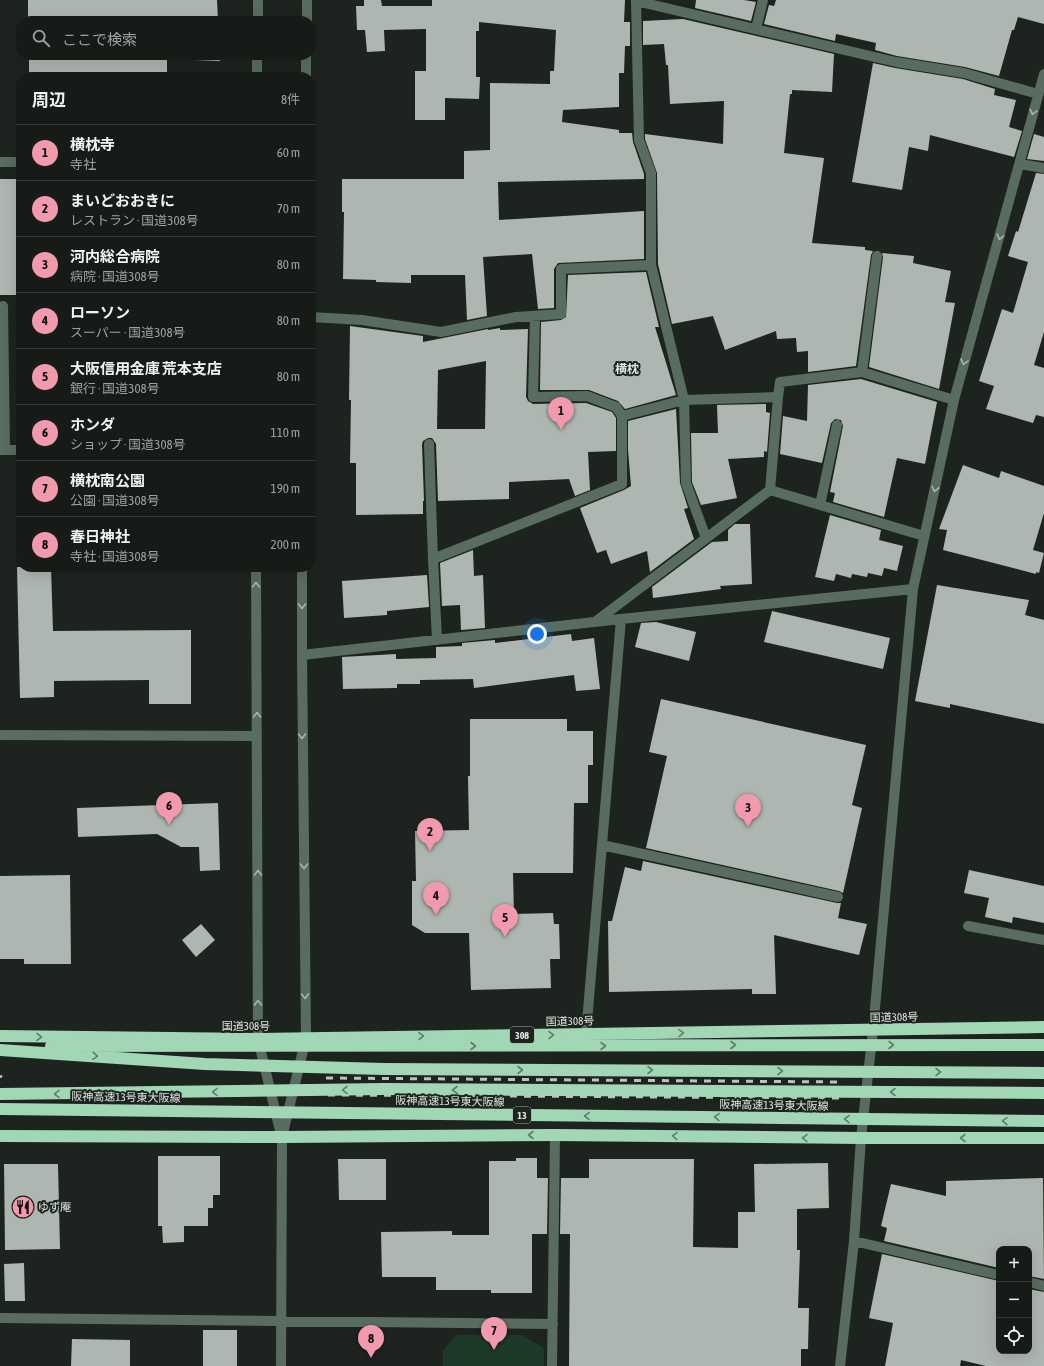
<!DOCTYPE html>
<html lang="ja">
<head>
<meta charset="utf-8">
<style>
  body { margin:0; font-family:"Asap Condensed","Noto Sans JP",sans-serif; background:#1f2420; color:#f1f3f6 }
  .controls { position:absolute; right:12px; bottom:12px; display:grid; overflow:hidden; border-radius:8px; box-shadow:0 4px 16px #0002 }
  .controls button { width:36px; height:36px; display:grid; place-items:center; padding:0; border:0; border-bottom:1px solid #353936; background:#161b17; color:#f1f3f6; font:20px sans-serif }
  .you { position:absolute; left:537px; top:634px; width:14px; height:14px; margin:-10px; border:3px solid #fff; border-radius:50%; background:#1a73e8; box-shadow:0 0 0 6px #1a73e833 }
  .badge { display:grid; place-items:center; width:26px; height:26px; border-radius:50%; background:#f29aad; color:#111; font-size:13px; font-weight:700 }
  .pin { position:absolute; translate:-50% -33px; filter:drop-shadow(0 1px 2px #0008) }
  .pin::after { content:''; position:absolute; top:21px; width:14px; height:12px; background:inherit; clip-path:polygon(0 0,100% 0,50% 100%) }
  .list { margin:0; padding:0; list-style:none }
  h2 { display:flex; justify-content:space-between; align-items:center; height:52px; margin:0; padding:0 16px; font-size:17px }
  h2 small { font-size:13px; font-weight:400; color:#9ea1a1 }
  .list li { display:grid; grid-template-columns:26px 1fr auto; gap:12px; align-items:center; box-sizing:border-box; height:56px; padding:0 16px; border-top:1px solid #353936 }
  .list b { display:block; font-size:15px; white-space:nowrap }
  .list p { margin:0; font-size:13px; white-space:nowrap; color:#9ea1a1 }
  .list em { font-size:13px; font-style:normal; color:#9ea1a1 }
  .icon { flex:none; width:22px; height:22px; fill:none; stroke:currentColor; stroke-width:2; stroke-linecap:round; stroke-linejoin:round }
  .map { position:relative; flex:none; width:1044px; height:1366px; overflow:hidden }
  .search { position:absolute; background:#161b17; box-shadow:0 4px 16px #0002; left:16px; top:16px; width:300px; height:44px; display:flex; align-items:center; gap:10px; box-sizing:border-box; padding:0 14px; border-radius:16px; color:#9ea1a1; font-size:15px }
  .panel { position:absolute; background:#161b17; box-shadow:0 4px 16px #0002; left:16px; top:72px; width:300px; height:500px; border-radius:16px }
  .map>svg:first-child { display:block }
  .green { fill:#1d3928 }
  .building { fill:#adb6b0; fill-rule:evenodd }
  .lines { fill:none; stroke-linecap:round; stroke-linejoin:round }
  .minor { stroke:#586d5f; stroke-width:10 }
  .highway { stroke:#a1d7b4; stroke-width:12 }
  .rail { stroke:#bdc2bf; stroke-width:3; stroke-dasharray:7 7; stroke-linecap:butt }
  .highway-bridge { stroke:#a1d7b4; stroke-width:12 }
  .oneway { stroke:#aab5ae }
  .oneway2 { stroke:#5f7e6a }
  .labels { text-anchor:middle; dominant-baseline:central; stroke-width:4; stroke-linejoin:round; paint-order:stroke }
  .shield { fill:#1d241f; stroke:#a6aba8; stroke-width:1 }
  .shield-label { font-size:10px; font-weight:bold; fill:#e0e5e2 }
  .street-label { font-size:11px; fill:#e0e5e2; stroke:#1d241f }
  .poi-label { font-size:11px; fill:#e0e5e2; stroke:#1d241f; text-anchor:start }
  .neighbourhood-label { font-size:12px; font-weight:bold; fill:#e0e5e2; stroke:#1d241f }
</style>
</head>
<body>
<div class="map">
<svg width="1044" height="1366" viewBox="0 0 1044 1366">
  <rect width="100%" height="100%" fill="#1d241f"/>
  <path class="green" d="M456,1335H521L544,1348V1366H443V1351Z"/>
  <path class="building" d="M28,0H217L218,21H28Z
    M364,0H381L382,6H432V0H625L624,22H630V46H625L624,73H619V107L563,110L562,122L619,130V133H632L633,142L644,174V179L498,182L499,220L644,211V259L558,263L554,269V308L538,309L532,254L483,257L487,316L467,320L465,275H411V283L376,282V280L343,279L344,212H342V179H464V151L490,150V83L550,84V71H554L556,30L479,22V31H476V77H480L479,99L445,98V120H415V71H426V29L384,30L385,51L367,52L365,30H357L356,6H364Z
    M696,0H744L756,2L751,21L695,8Z
    M776,0H1044V24L1018,17L1014,30H1012L999,76L965,67L897,56L875,50L876,43L836,34L835,41L764,24L769,5L774,6Z
    M683,19L834,54L832,92L792,90V94H790L784,153L824,158L812,243L865,247V250L873,251L871,255L856,366L808,372V351L797,352L796,338L777,339L776,331L725,350L713,316L672,324L658,264L657,173L645,139V134L723,144L724,101L670,104L668,65H666L664,44L643,45V21Z
    M29,55H220V61L167,59V77H29Z
    M873,63L895,68L963,79L995,89L994,95L1016,100L1009,127L1022,131L1014,157L930,135L928,151L909,147L902,190L852,182Z
    M1034,134L1044,137V161L1027,159Z
    M1036,173L1044,174V332L1034,365L1044,368V417L1036,415L1033,423L986,409L994,386L979,381L1002,309L1013,313L1028,262L1008,256L1016,231L1018,232Z
    M0,179H21V295H0Z
    M882,253L914,256L913,263L951,271L945,302L955,303L939,389L869,367L883,257Z
    M646,272L659,327H655L676,395L625,409L618,401L589,390H540L541,322L561,320L566,317L568,275Z
    M350,326L423,336V342L488,329V330L500,328V330L528,329L526,397L528,401L533,404L586,403L612,412L616,418V451L588,452L590,490L575,496L569,479L509,482V499L438,501L436,444L432,438H428L423,441L422,444L424,501H423V514L356,515V463H350L351,400H349ZM486,361L485,429H437L438,370Z
    M861,379L937,402L925,464L897,458L884,517L833,502L835,493L830,492L843,426L841,420L835,419L831,423L822,463L780,454L783,416L807,421L808,385Z
    M766,404V412L770,413L767,452L764,451V457L728,459L737,498L701,505L692,482L691,433H718L717,405Z
    M676,409L680,483L688,508L684,509L694,539L650,572L647,551L611,564L606,550L597,553L580,508L624,490L631,486L628,450V421Z
    M963,465L999,478L1001,471L1044,486V513L1033,550L1044,553L1039,573L1036,572V574L943,550L947,530L939,529Z
    M830,515L881,530L879,540L903,546L897,571L884,568L882,576L868,573L867,577L852,574L851,578L836,574L834,581L815,577Z
    M735,524H750L752,584L720,586L721,589L653,598L652,587L712,542L728,541V530Z
    M473,550L474,576L483,575L485,628L461,630L460,605L442,606L440,563Z
    M17,567H51L53,631L191,630V704H149V680L54,681V697L20,698Z
    M427,575L429,607L387,611V615L344,618L342,581Z
    M937,585L1029,600L1025,615L1044,620V724L950,704V708L915,701Z
    M772,611L890,638L883,669L764,642Z
    M656,622L696,632L689,661L635,647L641,623Z
    M571,634L572,641L594,638L600,689L576,691L574,675L474,688L473,679L420,680V684H397V688L343,689L342,657L396,654V659L436,658V647L462,646V643L495,640V643Z
    M661,699L866,745L852,805L862,808L843,893L839,891L646,848L667,756L649,752Z
    M470,719H567V731H593V765H588V803H574L573,873H513L514,914L553,913L554,924H559L560,959H550L551,988L471,990L469,933H425L412,925V881H416L415,831L469,830L468,776H470Z
    M218,803L220,870L200,871L199,847H181L157,834L78,837L77,808Z
    M643,861L837,903H841L838,918L867,924L859,955L774,935L776,994H752V989L609,992L608,921H612L625,867L641,871Z
    M969,870L1044,886V923L1013,917L1012,923L985,917L989,898L964,893Z
    M70,875L71,964H24V959H0V876Z
    M201,924L215,940L196,957L182,940Z
    M158,1156H220V1195H213V1208H208V1226H184V1242L163,1243L162,1226H158Z
    M516,1158H537V1178H548L547,1234H532V1293H491V1290H436V1277H382L381,1232L452,1231V1235H489V1161H516Z
    M338,1159H386V1200H339Z
    M589,1159H694L693,1247L738,1248V1212H755L754,1164L828,1163L829,1208L797,1209V1250H800L798,1308H809L808,1349H801V1366H569L570,1234H560L561,1178H589Z
    M4,1164H58L60,1249L5,1250Z
    M1043,1178L1044,1279L1029,1276V1249H999V1268L884,1241L887,1228L881,1226L891,1184L946,1196V1181Z
    M882,1254L999,1281V1351H1029V1289L1044,1292V1366H986L961,1360L960,1366H885L893,1323L869,1318Z
    M24,1263L25,1301H5L4,1264Z
    M203,1330H237V1366H203Z
    M72,1339L130,1340V1366H71Z"/>
  <g class="lines">
    <path class="minor" d="M636,0L639,140L651,173V265L684,400L686,483L706,538
      M636,1L896,62L964,73L1038,94
      M258,21V0
      M307,21V0
      M756,29L763,0
      M257,77V55
      M306,77V55
      M0,162H21
      M1020,164L1044,168
      M3,306L5,450
      M535,316L533,397L587,396L616,407L622,416
      M311,317L362,320L441,332L516,317L561,314V269L651,265
      M862,372L877,256
      M429,444L433,559
      M0,450H21
      M770,490L924,536
      M820,505L837,425
      M256,567L258,1039L281,1135
      M595,622L770,490L778,397
      M437,640L433,559L622,484V416L684,400L778,397L780,382L862,372L954,400
      M302,655L621,619L913,589
      M0,735L257,736
      M602,845L838,897
      M968,926L1044,940
      M586,1034L621,619
      M854,1241L999,1275
      M1029,1282L1044,1286
      M0,1318L553,1324
      M281,1366L282,1137L306,1038L302,655V567
      M552,1366L555,1135
      M840,1366L854,1241L861,1138L873,1030L913,589L954,400L1044,74"/>
    <path class="highway" d="M0,1036L258,1039L1044,1027
      M0,1136L282,1137L555,1135L861,1138H1044"/>
    <path class="rail" d="M0,1076L2,1077
      M326,1078L840,1082
      M0,1093H7
      M328,1095L839,1098"/>
    <path class="highway-bridge" d="M51,1046L1044,1045
      M0,1050L205,1064L383,1069L1044,1073
      M0,1094L384,1089L1044,1093
      M0,1109L1044,1121"/>
  </g>
  <defs><path id="oneway-chevron" d="M-2-3.5L2.5 0L-2 3.5" fill="none" stroke-width="1.6" stroke-linecap="round" stroke-linejoin="round"/></defs>
  <g class="oneway">
    <use href="#oneway-chevron" transform="translate(1033 112) rotate(104)"/>
    <use href="#oneway-chevron" transform="translate(1000 237) rotate(105)"/>
    <use href="#oneway-chevron" transform="translate(964 362) rotate(106)"/>
    <use href="#oneway-chevron" transform="translate(935 489) rotate(103)"/>
    <use href="#oneway-chevron" transform="translate(256 585) rotate(-90)"/>
    <use href="#oneway-chevron" transform="translate(302 606) rotate(90)"/>
    <use href="#oneway-chevron" transform="translate(257 715) rotate(-90)"/>
    <use href="#oneway-chevron" transform="translate(302 736) rotate(89)"/>
    <use href="#oneway-chevron" transform="translate(304 866) rotate(89)"/>
    <use href="#oneway-chevron" transform="translate(258 873) rotate(-90)"/>
    <use href="#oneway-chevron" transform="translate(305 996) rotate(89)"/>
    <use href="#oneway-chevron" transform="translate(258 1003) rotate(-90)"/>
  </g>
  <g class="oneway2">
    <use href="#oneway-chevron" transform="translate(681 1033) rotate(-1)"/>
    <use href="#oneway-chevron" transform="translate(551 1035) rotate(-1)"/>
    <use href="#oneway-chevron" transform="translate(421 1036) rotate(-1)"/>
    <use href="#oneway-chevron" transform="translate(39 1037) rotate(1)"/>
    <use href="#oneway-chevron" transform="translate(733 1045)"/>
    <use href="#oneway-chevron" transform="translate(891 1045)"/>
    <use href="#oneway-chevron" transform="translate(473 1046)"/>
    <use href="#oneway-chevron" transform="translate(603 1046)"/>
    <use href="#oneway-chevron" transform="translate(95 1056) rotate(4)"/>
    <use href="#oneway-chevron" transform="translate(520 1070)"/>
    <use href="#oneway-chevron" transform="translate(650 1070)"/>
    <use href="#oneway-chevron" transform="translate(780 1071)"/>
    <use href="#oneway-chevron" transform="translate(938 1072)"/>
    <use href="#oneway-chevron" transform="translate(345 1090) rotate(179)"/>
    <use href="#oneway-chevron" transform="translate(455 1090) rotate(-180)"/>
    <use href="#oneway-chevron" transform="translate(215 1092) rotate(179)"/>
    <use href="#oneway-chevron" transform="translate(893 1092) rotate(-180)"/>
    <use href="#oneway-chevron" transform="translate(57 1094) rotate(179)"/>
    <use href="#oneway-chevron" transform="translate(587 1116) rotate(-179)"/>
    <use href="#oneway-chevron" transform="translate(717 1117) rotate(-179)"/>
    <use href="#oneway-chevron" transform="translate(847 1119) rotate(-179)"/>
    <use href="#oneway-chevron" transform="translate(1005 1121) rotate(-179)"/>
    <use href="#oneway-chevron" transform="translate(531 1135) rotate(180)"/>
    <use href="#oneway-chevron" transform="translate(675 1136) rotate(-179)"/>
    <use href="#oneway-chevron" transform="translate(805 1138) rotate(-179)"/>
    <use href="#oneway-chevron" transform="translate(963 1138) rotate(180)"/>
  </g>
  <defs>
    <g id="restaurant-disc" transform="scale(1.15)"><circle r="9.5" fill="#f29aad" stroke="#1d241f"/><path d="M-5-6h1v4h1v-4h1v4h1v-4h1v5L-1.5 .5V6h-2V.5L-5-1ZM5-6V6H3V1.5H1.5Q1.5-4 5-6Z" fill="#111"/></g>
  </defs>
  <g fill-rule="evenodd">
    <use href="#restaurant-disc" x="23" y="1207"/>
  </g>
  <g class="labels">
    <g class="shield">
      <rect x="510" y="1027" width="24" height="16" rx="3"/>
      <rect x="513" y="1107" width="18" height="16" rx="3"/>
    </g>
    <g class="shield-label">
      <text x="522" y="1035">308</text>
      <text x="522" y="1115">13</text>
    </g>
    <g class="street-label">
      <text transform="translate(894 1017) rotate(-1)">国道308号</text>
      <text transform="translate(570 1021) rotate(-1)">国道308号</text>
      <text x="246" y="1026">国道308号</text>
      <text transform="translate(126 1097) rotate(1)">阪神高速13号東大阪線</text>
      <text transform="translate(450 1101) rotate(1)">阪神高速13号東大阪線</text>
      <text transform="translate(774 1105) rotate(1)">阪神高速13号東大阪線</text>
    </g>
    <g class="poi-label">
      <text x="38" y="1207">ゆず庵</text>
    </g>
    <g class="neighbourhood-label">
      <text x="627" y="369">横枕</text>
    </g>
  </g>
</svg>
<div class="controls">
<button>+</button>
<button>−</button>
<button><svg class="icon" aria-label="locate" viewBox="0 0 24 24"><circle cx="12" cy="12" r="6"/><path d="M12 2v4M12 18v4M2 12h4M18 12h4"/></svg></button>
</div>
<div class="you"></div>
<div class="pin badge" style="left:561px;top:430px">1</div>
<div class="pin badge" style="left:430px;top:851px">2</div>
<div class="pin badge" style="left:748px;top:827px">3</div>
<div class="pin badge" style="left:436px;top:915px">4</div>
<div class="pin badge" style="left:505px;top:937px">5</div>
<div class="pin badge" style="left:169px;top:825px">6</div>
<div class="pin badge" style="left:494px;top:1350px">7</div>
<div class="pin badge" style="left:371px;top:1358px">8</div>
<div class="search"><svg class="icon" aria-label="search" viewBox="0 0 24 24"><circle cx="10" cy="10" r="6"/><path d="M15 15l6 6"/></svg>ここで検索</div>
<section class="panel">
<h2>周辺<small>8件</small></h2>
<ul class="list">
<li><span class="badge">1</span><div><b>横枕寺</b><p>寺社</p></div><em>60 m</em></li>
<li><span class="badge">2</span><div><b>まいどおおきに</b><p>レストラン · 国道308号</p></div><em>70 m</em></li>
<li><span class="badge">3</span><div><b>河内総合病院</b><p>病院 · 国道308号</p></div><em>80 m</em></li>
<li><span class="badge">4</span><div><b>ローソン</b><p>スーパー · 国道308号</p></div><em>80 m</em></li>
<li><span class="badge">5</span><div><b>大阪信用金庫 荒本支店</b><p>銀行 · 国道308号</p></div><em>80 m</em></li>
<li><span class="badge">6</span><div><b>ホンダ</b><p>ショップ · 国道308号</p></div><em>110 m</em></li>
<li><span class="badge">7</span><div><b>横枕南公園</b><p>公園 · 国道308号</p></div><em>190 m</em></li>
<li><span class="badge">8</span><div><b>春日神社</b><p>寺社 · 国道308号</p></div><em>200 m</em></li>
</ul>
</section>
</div>
</body>
</html>
